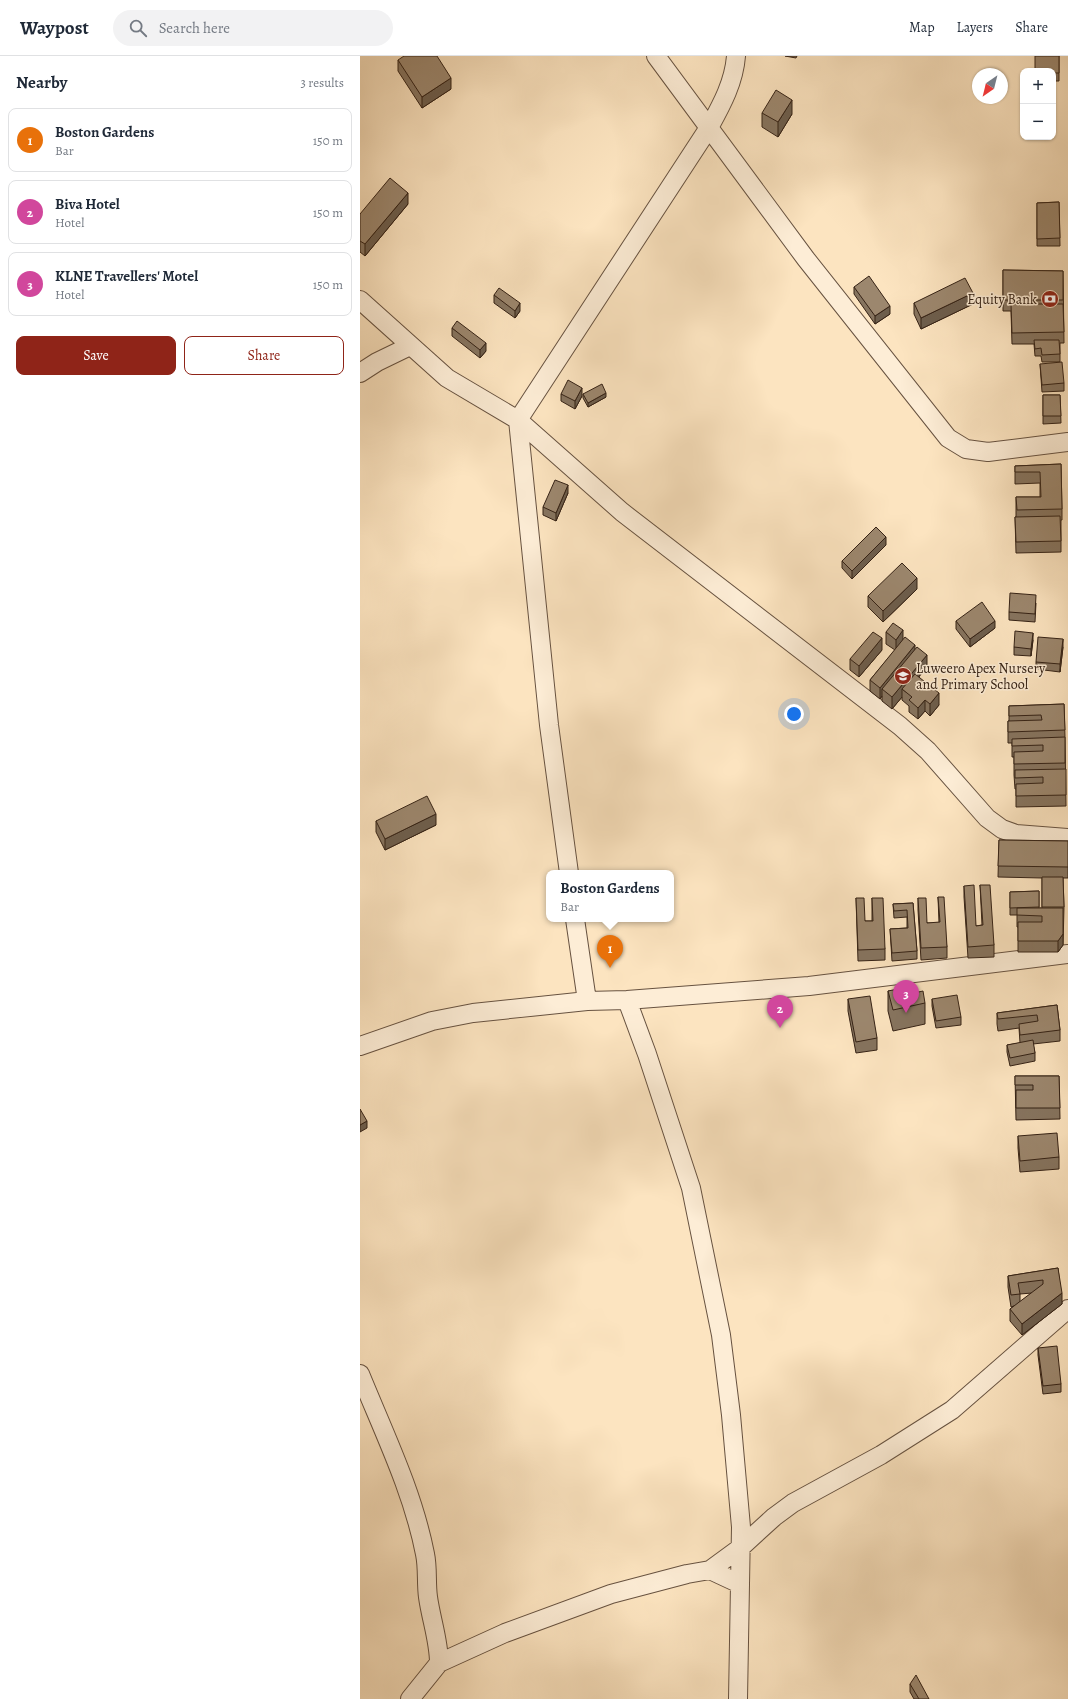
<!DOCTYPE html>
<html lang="en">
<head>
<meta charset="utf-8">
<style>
  body { margin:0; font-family:Alegreya,serif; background:#f2f2f3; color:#1f2937 }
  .controls { position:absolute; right:12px; top:12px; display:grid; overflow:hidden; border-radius:8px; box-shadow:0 1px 3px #0004 }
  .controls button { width:36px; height:36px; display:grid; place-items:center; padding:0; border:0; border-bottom:1px solid #e0e1e3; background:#fff; color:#1f2937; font:20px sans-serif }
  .compass { position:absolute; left:612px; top:12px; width:36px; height:36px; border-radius:50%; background:#fff; box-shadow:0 1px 3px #0004; rotate:215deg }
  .you { position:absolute; left:434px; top:658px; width:14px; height:14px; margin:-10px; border:3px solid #fff; border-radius:50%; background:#1a73e8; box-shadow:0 0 0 6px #1a73e833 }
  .badge { display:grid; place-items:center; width:26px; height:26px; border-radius:50%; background:#8f2418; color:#fff; font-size:13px; font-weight:700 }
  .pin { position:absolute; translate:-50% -33px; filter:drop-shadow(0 1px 2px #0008) }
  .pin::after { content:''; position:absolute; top:21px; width:14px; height:12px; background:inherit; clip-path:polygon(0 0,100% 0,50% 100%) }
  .popup { position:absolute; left:186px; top:814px; width:128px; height:52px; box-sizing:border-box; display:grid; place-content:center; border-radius:8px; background:#fff; filter:drop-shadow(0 1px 3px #0005); font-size:13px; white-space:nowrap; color:#747a83 }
  .popup b { font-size:15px; color:#1f2937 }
  .popup::after { content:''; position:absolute; left:50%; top:100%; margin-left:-8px; border:8px solid transparent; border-top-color:#fff }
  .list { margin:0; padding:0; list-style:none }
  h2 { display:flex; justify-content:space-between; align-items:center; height:52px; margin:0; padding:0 16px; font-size:17px }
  h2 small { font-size:13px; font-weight:400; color:#747a83 }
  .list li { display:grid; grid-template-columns:26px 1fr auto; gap:12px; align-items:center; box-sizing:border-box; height:64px; margin:0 8px 8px; padding:0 8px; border:1px solid #e0e1e3; border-radius:8px }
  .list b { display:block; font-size:15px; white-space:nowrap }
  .list p { margin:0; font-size:13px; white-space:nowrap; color:#747a83 }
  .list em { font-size:13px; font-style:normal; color:#747a83 }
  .actions { display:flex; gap:8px; padding:12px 16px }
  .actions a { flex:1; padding:9px 0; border:1px solid #8f2418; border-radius:8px; text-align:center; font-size:14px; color:#8f2418 }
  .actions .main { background:#8f2418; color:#fff }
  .icon { flex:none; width:22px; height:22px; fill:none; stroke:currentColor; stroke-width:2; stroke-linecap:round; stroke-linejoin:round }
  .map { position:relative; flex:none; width:708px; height:1643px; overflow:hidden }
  header { display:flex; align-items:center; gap:24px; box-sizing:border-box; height:56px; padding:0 20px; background:#fff; border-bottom:1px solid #e0e1e3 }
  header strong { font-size:19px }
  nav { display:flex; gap:22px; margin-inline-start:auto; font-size:14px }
  .search { width:280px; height:36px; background:#f2f2f3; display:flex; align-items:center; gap:10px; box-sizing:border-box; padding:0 14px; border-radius:22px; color:#747a83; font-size:15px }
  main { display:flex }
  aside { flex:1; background:#fff }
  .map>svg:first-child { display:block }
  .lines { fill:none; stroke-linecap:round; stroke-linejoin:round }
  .minor-casing { stroke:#675240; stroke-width:20 }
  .minor { stroke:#fdedd6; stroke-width:18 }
  .wall { fill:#86745f; stroke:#352215; fill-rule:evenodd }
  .shaded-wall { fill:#6d5e4d; stroke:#352215 }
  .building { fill:#9c876e; stroke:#352215 }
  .labels { text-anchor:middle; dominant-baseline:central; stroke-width:3; stroke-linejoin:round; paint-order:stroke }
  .poi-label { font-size:14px; fill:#352215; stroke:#fdedd6; text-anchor:end }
</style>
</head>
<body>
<header>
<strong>Waypost</strong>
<div class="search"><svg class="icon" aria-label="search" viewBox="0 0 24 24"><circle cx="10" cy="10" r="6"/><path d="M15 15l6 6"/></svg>Search here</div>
<nav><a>Map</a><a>Layers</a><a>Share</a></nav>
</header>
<main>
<aside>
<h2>Nearby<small>3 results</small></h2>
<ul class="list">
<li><span class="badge" style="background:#e8710a">1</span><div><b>Boston Gardens</b><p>Bar</p></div><em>150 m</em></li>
<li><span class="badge" style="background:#d1479c">2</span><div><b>Biva Hotel</b><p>Hotel</p></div><em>150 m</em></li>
<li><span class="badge" style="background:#d1479c">3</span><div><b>KLNE Travellers' Motel</b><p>Hotel</p></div><em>150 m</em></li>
</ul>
<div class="actions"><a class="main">Save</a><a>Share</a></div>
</aside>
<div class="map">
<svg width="708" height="1643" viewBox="0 0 708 1643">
  <rect width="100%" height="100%" fill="#fce4c0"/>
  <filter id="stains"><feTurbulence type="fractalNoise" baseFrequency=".005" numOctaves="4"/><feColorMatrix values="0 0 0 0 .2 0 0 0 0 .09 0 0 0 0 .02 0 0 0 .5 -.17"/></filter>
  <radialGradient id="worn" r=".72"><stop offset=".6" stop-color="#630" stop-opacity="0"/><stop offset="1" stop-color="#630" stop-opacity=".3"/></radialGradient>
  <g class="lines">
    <g class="minor-casing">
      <path id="minor" d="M296,0L446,203L588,382L606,393L628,396L708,386
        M0,244L87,322L158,364L262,456L540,670L568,695L627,762L642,773L656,778L708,782
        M0,317L17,306L50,290
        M209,817L189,669L158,364L350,70C362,48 374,26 376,0
        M215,863L227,945
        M267,944L287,998L331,1132L361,1279L371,1359L381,1471L378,1643
        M0,990L72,965L113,957L227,945L267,944L449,930L708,898
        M0,1318C24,1377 53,1436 65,1498C68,1512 66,1527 68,1541C71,1563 79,1585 79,1607
        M350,1514L380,1528
        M50,1643L79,1607L145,1577L251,1538L327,1518L350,1514L380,1492L414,1461L433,1447L521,1399L592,1354L708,1253"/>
    </g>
    <use href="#minor" class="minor"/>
  </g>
  <path class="wall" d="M425,0H437L436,2Z
    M699,0V25H693V15Z
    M38,4L91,33L62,52L38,15Z
    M693,31H694V62H693Z
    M402,57L432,58L418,81L402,71Z
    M699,146L700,190H677V147Z
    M48,148L5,200L0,196V158Z
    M643,214L703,215L704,287H700V306H682L681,300H675L674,288H652L651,255H643Z
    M494,231L530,258L515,268L494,238Z
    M134,239L160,255L155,262L134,247Z
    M554,247L613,248L561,273L554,258Z
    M92,272L126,295L120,302L92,280Z
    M680,308L704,327V335L682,336Z
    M201,338L222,340L215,353L201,345Z
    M223,338L246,341L228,351L223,342Z
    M683,339H700L701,367L683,368Z
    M701,408L702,453V464H701V496L656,497L655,461H656V441H680V427L655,428V410Z
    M208,437L196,465L183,459V451Z
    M526,489L492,523L482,512V505Z
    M557,533L523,566L508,551V540Z
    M676,547L675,566L649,564V556Z
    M596,565L635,572L610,591L596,573Z
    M526,576L543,585L555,594L567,610L559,621L579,649L570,660L565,655L558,663L549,656V650L542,644V641L532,653L522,645V640L520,643L510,635V624L535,594L526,588Z
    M673,584L671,600L654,599V591Z
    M703,591L700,616L676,613V606Z
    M522,594L499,621L490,614V603Z
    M704,648L705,681L706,750L656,751V733H655L654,719V701H652V687H648V665H649V650Z
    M16,765L76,769L25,794L16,776Z
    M639,784L708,785V822H703L704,851L703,889L698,896H658V871H657V859H650V836L679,835V852H682V822L638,821Z
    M620,829L634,889V901L608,902L604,841V830L616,870L622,869Z
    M578,841L587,891V902L561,904L558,854V842L567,867H579Z
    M496,842L505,865H512V842L525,893V904L498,905Z
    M553,847L557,895V903L532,905L530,873L547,872V861L534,862L533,848Z
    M528,935L554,937L565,947V968L533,975L528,955Z
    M488,943L517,982V994L496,997L488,955Z
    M572,943L601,961V969L576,972L572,950Z
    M697,949L700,974V985L673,988L675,997V1005L650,1010L647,996V989L660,987L659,972L638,975L637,968V957Z
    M655,1020H699L700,1063L656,1064Z
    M658,1080L699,1101V1113L660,1116L658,1092Z
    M698,1212L702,1248L662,1279L650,1265V1253L654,1250L651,1251L648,1231V1220ZM672,1237L660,1246V1238Z
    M678,1292L701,1328V1336L683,1338L678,1299Z
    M550,1628L569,1643H554L550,1636Z"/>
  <path class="shaded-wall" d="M91,22V33L62,52V41Z
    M432,44V58L418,81V66Z
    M48,137V148L5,200V188Z
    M613,237V248L561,273V262Z
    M160,247V255L155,262V255Z
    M530,250V258L515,268V260Z
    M126,287V295L120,302V294Z
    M222,332V340L215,353V345Z
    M246,337V341L228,351V347Z
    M208,429V437L196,465V457Z
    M526,481V489L492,523V515Z
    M557,522V533L523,566V555Z
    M635,565V572L610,591V583Z
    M543,574V586L536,595V584Z
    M673,577V584L671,600V593Z
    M522,582V594L499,621V610Z
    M703,583V591L700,616V608Z
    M555,589V601L522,633V640L520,643V632Z
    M567,599V610L546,636L542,633V641L532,653V641Z
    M579,637V649L570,660V648Z
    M565,644V655L558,663V652Z
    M76,758V769L25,794V783Z
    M703,878V889L698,896V885Z
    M7,1065V1072L0,1076V1069Z
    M702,1237V1248L662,1279V1268Z"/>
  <path class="building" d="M44,0H77L91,22L62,41L38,4Z
    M675,0H699V17H693V15H675Z
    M693,31H694V54H693Z
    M416,34L432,44L418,66L402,57Z
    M30,122L48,137L5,188L0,185V158Z
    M699,146L700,182L677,183V147Z
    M643,214L703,215V244H643Z
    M509,220L530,250L515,260L494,231Z
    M605,222L613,237L561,262L554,247Z
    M139,232L160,247L155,255L134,239Z
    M651,248H703L704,276L652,277Z
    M97,265L126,287L120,294L92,272Z
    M674,284H699L700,298L682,299L681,292L675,293Z
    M702,306L704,327L682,329L680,308Z
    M208,324L222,332L215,345L201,338Z
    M242,328L246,337L228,347L223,338Z
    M683,339H700L701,360H683Z
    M701,408L702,453L657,454L656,441H681L680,416H655V410Z
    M195,424L208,429L196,457L183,451Z
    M700,460L701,485L656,486L655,461Z
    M516,471L526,481L492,515L482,505Z
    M542,507L557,522L523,555L508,540Z
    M650,537L676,539L675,558L649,556Z
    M622,546L635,565L610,583L596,565Z
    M533,567L543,574L536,584L526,576Z
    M655,575L673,577L671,593L654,591Z
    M513,576L522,582L499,610L490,603Z
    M545,581L555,589L520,632L510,624Z
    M678,581L703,583L700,608L676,606Z
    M557,591L567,599L532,641L522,633Z
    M555,618L579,637L570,648L565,644L558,652L549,644L552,641L542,633Z
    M704,648L705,674L648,676V665L682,664L681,659L649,660V650Z
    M705,681V707L654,708V696L683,695V689L652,690V683Z
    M706,713V739L656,740V728L683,727V721L655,722V714Z
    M67,740L76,758L25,783L16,765Z
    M639,784L708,785V811L638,810Z
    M682,821H703L704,851H682Z
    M614,829L616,870L623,869L620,829H630L634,889L608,891L604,830Z
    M679,835V851L650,852V836Z
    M578,841H584L587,891L561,892L558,842H566L567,867L580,866Z
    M496,842H504L505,865H513L512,842H523L525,893L498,894Z
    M553,847L557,895L532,897L530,873L548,872L547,854L534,855L533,848Z
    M657,852H703V878L698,885H658V866H682V860L657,859Z
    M553,930L554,937L563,935L565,947L533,954L528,935Z
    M597,939L601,961L576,965L572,943Z
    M510,940L517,982L496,986L488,943Z
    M697,949L700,974L660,979L659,968L678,965L677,959L638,963L637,957Z
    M673,984L675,997L650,1002L647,989Z
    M655,1020H699L700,1052H656V1034H673V1029H655Z
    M0,1053L7,1065L0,1069Z
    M697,1077L699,1101L660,1105L658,1080Z
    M698,1212L702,1237L662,1268L650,1253L683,1228V1224L658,1227L660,1238L651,1239L648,1220Z
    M697,1290L701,1328L683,1330L678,1292Z
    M556,1619L569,1643H559L550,1628Z"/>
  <defs>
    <g id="bank-disc" transform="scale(0.9)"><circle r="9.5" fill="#8f2418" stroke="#fdedd6"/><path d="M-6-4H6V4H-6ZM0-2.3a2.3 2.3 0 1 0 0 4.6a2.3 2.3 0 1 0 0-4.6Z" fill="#fff"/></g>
    <g id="school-disc" transform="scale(0.9)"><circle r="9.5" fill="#8f2418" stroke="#fdedd6"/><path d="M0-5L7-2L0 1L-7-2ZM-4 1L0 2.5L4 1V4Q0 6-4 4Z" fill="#fff"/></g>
  </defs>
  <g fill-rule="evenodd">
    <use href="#bank-disc" x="690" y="243"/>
    <use href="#school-disc" x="543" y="620"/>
  </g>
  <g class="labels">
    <g class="poi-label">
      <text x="677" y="243">Equity Bank</text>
      <text x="556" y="612" text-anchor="start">Luweero Apex Nursery<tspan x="556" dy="16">and Primary School</tspan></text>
    </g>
  </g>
  <rect width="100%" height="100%" filter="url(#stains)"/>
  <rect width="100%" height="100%" fill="url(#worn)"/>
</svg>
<div class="controls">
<button>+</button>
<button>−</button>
</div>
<svg class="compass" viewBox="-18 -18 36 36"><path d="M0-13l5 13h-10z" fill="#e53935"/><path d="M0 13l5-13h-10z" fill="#747a83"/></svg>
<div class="you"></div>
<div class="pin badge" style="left:250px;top:912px;background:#e8710a">1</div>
<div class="popup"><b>Boston Gardens</b>Bar</div>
<div class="pin badge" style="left:420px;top:972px;background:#d1479c">2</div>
<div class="pin badge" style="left:546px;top:957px;background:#d1479c">3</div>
</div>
</main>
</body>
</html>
